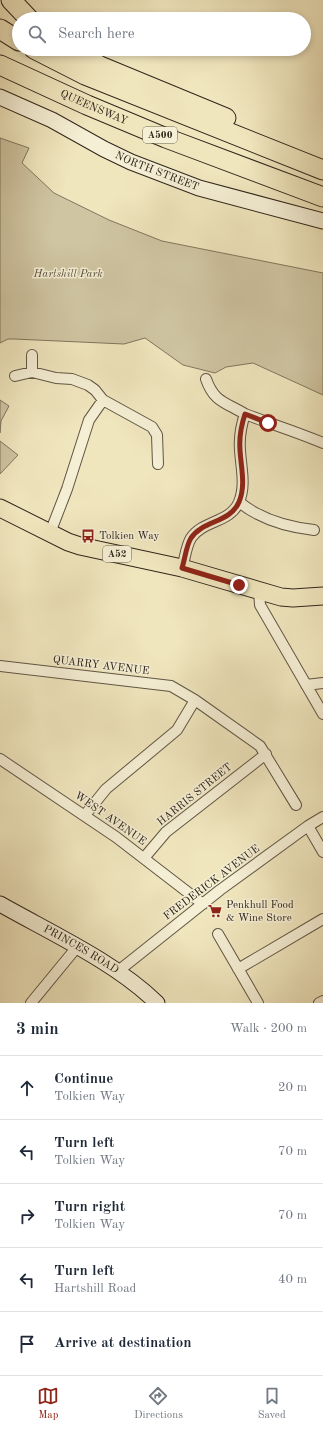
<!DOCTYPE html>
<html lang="en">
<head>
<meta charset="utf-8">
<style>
  body { margin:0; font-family:"Old Standard TT",serif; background:#f6f6f7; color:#1f2937 }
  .stop { position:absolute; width:12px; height:12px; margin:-9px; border:3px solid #8f2418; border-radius:50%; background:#fff }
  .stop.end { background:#8f2418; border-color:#fff; box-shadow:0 1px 4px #0008 }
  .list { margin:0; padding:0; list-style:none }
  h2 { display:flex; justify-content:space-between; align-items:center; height:52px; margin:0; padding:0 16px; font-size:17px }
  h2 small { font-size:13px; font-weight:400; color:#747a83 }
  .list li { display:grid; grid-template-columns:26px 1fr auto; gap:12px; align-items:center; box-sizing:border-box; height:64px; padding:0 16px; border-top:1px solid #e0e1e3 }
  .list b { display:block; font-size:15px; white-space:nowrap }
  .list p { margin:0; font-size:13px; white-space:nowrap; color:#747a83 }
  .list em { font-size:13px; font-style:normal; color:#747a83 }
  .icon { flex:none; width:22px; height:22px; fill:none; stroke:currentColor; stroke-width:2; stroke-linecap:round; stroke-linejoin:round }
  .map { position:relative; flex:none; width:323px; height:1003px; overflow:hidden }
  .search { position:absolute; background:#fff; box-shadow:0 2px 6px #0003; left:12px; right:12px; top:12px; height:44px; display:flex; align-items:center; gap:10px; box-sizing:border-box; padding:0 14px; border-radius:22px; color:#747a83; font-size:15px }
  .sheet { height:372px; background:#fff }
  nav { display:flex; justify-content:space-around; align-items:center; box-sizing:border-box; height:56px; border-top:1px solid #e0e1e3; background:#fff; font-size:11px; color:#747a83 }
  nav a { display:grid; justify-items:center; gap:2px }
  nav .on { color:#8f2418 }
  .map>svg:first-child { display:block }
  .green { fill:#cfc5a2; stroke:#80765e }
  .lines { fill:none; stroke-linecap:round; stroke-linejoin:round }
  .street-casing { stroke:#605644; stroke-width:12 }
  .secondary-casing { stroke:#30261b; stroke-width:17 }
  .primary-casing { stroke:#30261b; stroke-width:19 }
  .highway-casing { stroke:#30261b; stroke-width:21 }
  .street { stroke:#f5efd5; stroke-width:10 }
  .secondary { stroke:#f5efd5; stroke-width:15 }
  .primary { stroke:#f0e6be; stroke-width:17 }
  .highway { stroke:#f0e6be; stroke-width:19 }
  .route { stroke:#8f2418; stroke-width:5 }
  .labels { text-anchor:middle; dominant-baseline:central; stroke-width:3; stroke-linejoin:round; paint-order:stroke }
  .shield { fill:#f5efd5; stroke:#6b6253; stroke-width:1 }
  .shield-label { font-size:10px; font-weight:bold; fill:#30261b }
  .street-label { font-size:11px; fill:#30261b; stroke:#f5efd5 }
  .park-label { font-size:11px; font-style:italic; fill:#584e3d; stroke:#f5efd5 }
  .poi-label { font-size:11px; fill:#30261b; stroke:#f5efd5; text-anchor:start }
</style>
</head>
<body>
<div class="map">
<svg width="323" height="1003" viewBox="0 0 323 1003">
  <rect width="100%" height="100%" fill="#f0e6be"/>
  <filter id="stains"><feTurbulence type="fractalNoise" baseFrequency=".005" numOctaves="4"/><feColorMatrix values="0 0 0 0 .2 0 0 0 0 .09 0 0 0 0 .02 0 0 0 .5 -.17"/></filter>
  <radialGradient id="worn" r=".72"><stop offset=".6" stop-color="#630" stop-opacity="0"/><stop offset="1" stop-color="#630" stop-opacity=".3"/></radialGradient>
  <path class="green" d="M0,138L29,148L22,163L54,193L109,220L162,241L323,273V395L253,363L226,367L215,373L183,365L145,338L124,344L14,339H8L0,343Z
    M0,400L9,406L1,421L0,433Z
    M0,441L18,455L0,474Z"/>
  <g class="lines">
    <g class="street-casing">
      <path id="street" d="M32,372V355
        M15,376L32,372L56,378L72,379L88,385L95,390L103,400L152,427L157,435L158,464
        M206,379C214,402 225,402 245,414
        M239,502C260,519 287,527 314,530
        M50,533L67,489L89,420L103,400
        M182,568C185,559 186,546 191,538C203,520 230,523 239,502C246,485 241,468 240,450C239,438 241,426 245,414C271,424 297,432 323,443
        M259,591L260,605L323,714
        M0,666L171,686L195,700L260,746L296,805
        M306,685L323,683
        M0,759L116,837L203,904
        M85,815L106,789L177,730L195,700
        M308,826L323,852
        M144,858L166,832L266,754
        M218,934L258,1003
        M238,969L323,919
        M117,972L220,890L308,826L323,817
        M31,1003L77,947
        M319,1003L323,1001"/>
    </g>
    <g class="secondary-casing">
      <g id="secondary">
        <path id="s1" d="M0,97L52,120L104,149L131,162L199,188L323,221"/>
        <path id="s2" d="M0,904C51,933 115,962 157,1003"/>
      </g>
    </g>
    <g class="primary-casing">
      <path id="primary" d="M0,508L68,542L80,546L182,568L281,597L293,598L323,596"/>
    </g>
    <g class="highway-casing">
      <g id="highway">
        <path d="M11,0L29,19"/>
        <path d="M0,29L19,41"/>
        <path d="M34,49L85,75L323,170"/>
        <path d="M68,49L100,66L226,118"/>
        <path id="s3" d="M0,65L87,105L166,138L323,197"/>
      </g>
    </g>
    <use href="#street" class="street"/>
    <use href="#secondary" class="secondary"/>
    <use href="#primary" class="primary"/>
    <use href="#highway" class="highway"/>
  </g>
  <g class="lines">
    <path class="route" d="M239,585L182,568C185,559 186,546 191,538C203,520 230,523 239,502C246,485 241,468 240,450C239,437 241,426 245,414L268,423"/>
  </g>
  <defs>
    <g id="bus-bare" transform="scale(1.08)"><path d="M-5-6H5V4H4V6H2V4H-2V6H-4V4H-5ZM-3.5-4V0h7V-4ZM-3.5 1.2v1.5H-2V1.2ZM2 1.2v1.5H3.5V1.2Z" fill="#8f2418" stroke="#f5efd5" stroke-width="2.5" paint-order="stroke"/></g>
    <g id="supermarket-bare" transform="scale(1.08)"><path d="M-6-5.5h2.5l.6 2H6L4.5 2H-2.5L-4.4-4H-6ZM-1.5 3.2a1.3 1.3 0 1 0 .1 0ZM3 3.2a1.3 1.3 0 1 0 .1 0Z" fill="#8f2418" stroke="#f5efd5" stroke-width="2.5" paint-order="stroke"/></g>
  </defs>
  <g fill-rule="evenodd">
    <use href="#bus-bare" x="88" y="536"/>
    <use href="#supermarket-bare" x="215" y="911"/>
  </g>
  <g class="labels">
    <g class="shield">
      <rect x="143" y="127" width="34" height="16" rx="3"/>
      <rect x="103" y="546" width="28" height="16" rx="3"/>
    </g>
    <g class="shield-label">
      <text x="160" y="135">A500</text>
      <text x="117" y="554">A52</text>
    </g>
    <g class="street-label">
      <text stroke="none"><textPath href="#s3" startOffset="103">QUEENSWAY</textPath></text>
      <text stroke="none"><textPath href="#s1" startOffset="174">NORTH STREET</textPath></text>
      <text transform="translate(101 666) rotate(7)">QUARRY AVENUE</text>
      <text transform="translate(195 795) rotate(-39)">HARRIS STREET</text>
      <text transform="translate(110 819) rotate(35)">WEST AVENUE</text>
      <text transform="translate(212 883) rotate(-37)">FREDERICK AVENUE</text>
      <text stroke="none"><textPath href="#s2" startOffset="93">PRINCES ROAD</textPath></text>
    </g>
    <g class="park-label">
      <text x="68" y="274">Hartshill Park</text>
    </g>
    <g class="poi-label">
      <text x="99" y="536">Tolkien Way</text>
      <text x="226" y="905">Penkhull Food<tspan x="226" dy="13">&amp; Wine Store</tspan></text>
    </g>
  </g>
  <rect width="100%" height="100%" filter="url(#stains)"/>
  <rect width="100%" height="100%" fill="url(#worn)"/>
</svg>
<div class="stop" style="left:268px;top:423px"></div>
<div class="stop end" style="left:239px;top:585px"></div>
<div class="search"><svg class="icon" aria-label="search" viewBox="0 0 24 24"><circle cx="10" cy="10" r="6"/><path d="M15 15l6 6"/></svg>Search here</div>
</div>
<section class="sheet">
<h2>3 min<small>Walk · 200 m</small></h2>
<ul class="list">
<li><svg class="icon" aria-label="ahead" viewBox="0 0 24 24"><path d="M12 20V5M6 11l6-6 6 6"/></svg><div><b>Continue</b><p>Tolkien Way</p></div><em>20 m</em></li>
<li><svg class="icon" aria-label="left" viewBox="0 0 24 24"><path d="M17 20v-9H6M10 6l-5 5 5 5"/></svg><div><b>Turn left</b><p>Tolkien Way</p></div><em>70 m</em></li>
<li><svg class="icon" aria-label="right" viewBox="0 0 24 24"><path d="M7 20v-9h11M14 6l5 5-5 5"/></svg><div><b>Turn right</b><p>Tolkien Way</p></div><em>70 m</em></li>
<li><svg class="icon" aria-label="left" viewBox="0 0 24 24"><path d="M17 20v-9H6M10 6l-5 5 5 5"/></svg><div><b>Turn left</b><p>Hartshill Road</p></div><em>40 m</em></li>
<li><svg class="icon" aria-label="arrive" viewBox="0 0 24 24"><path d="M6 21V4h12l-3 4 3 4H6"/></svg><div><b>Arrive at destination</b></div></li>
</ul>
</section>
<nav>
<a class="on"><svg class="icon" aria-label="map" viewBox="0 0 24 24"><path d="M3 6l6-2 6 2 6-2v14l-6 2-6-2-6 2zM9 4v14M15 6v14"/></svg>Map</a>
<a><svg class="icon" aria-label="directions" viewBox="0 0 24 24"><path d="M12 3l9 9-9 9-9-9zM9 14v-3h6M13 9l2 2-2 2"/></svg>Directions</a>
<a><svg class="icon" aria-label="saved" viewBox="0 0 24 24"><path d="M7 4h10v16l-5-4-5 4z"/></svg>Saved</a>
</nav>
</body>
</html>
